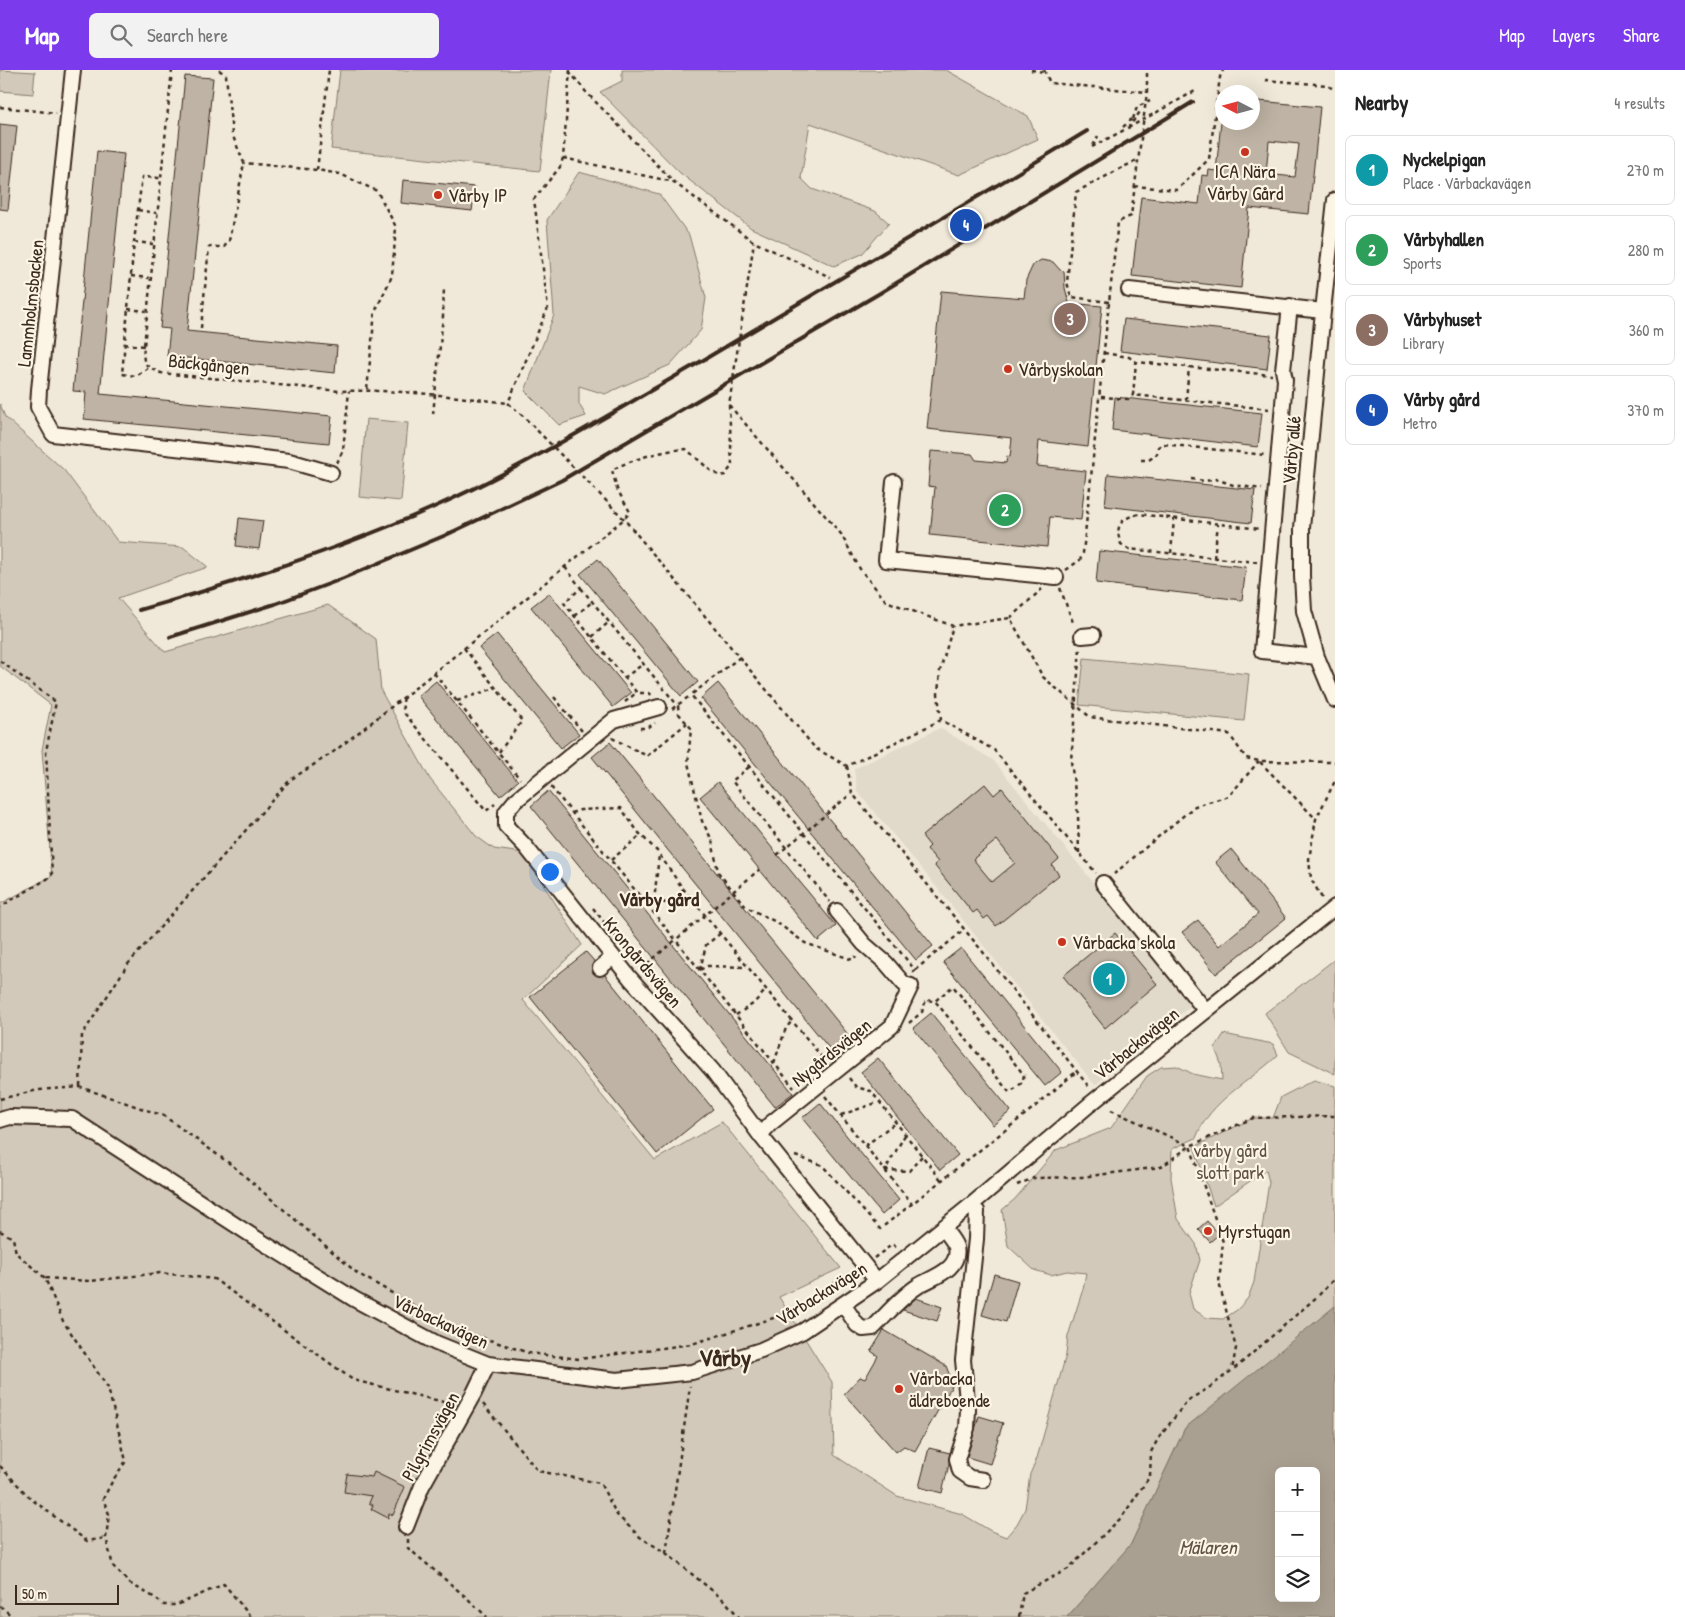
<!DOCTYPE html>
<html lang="en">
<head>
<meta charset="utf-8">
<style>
  body { margin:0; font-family:"Patrick Hand",sans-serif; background:#f2f2f2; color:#222 }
  .controls { position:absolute; right:15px; bottom:15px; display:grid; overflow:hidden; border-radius:8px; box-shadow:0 5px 20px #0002 }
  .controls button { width:45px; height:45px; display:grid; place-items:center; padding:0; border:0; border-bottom:1px solid #e0e0e0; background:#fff; color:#222; font:25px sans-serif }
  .compass { position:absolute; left:1215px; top:15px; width:45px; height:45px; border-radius:50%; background:#fff; box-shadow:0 5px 20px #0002; rotate:276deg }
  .scale { position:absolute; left:15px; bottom:12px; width:104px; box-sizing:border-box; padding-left:5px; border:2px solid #3b2a1e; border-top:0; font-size:14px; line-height:18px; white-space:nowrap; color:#3b2a1e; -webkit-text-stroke:4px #fcf5e5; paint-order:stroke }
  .you { position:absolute; left:549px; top:801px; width:18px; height:18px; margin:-12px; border:4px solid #fff; border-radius:50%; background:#1a73e8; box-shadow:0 0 0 8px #1a73e833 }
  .badge { display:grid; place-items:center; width:32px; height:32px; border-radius:50%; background:#7c3aed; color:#fff; font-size:16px; font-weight:700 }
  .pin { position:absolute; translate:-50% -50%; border:2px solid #fff; box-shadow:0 1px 5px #0006 }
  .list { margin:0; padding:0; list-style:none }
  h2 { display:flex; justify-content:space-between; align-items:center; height:65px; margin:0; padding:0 20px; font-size:21px }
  h2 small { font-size:16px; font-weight:400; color:#767676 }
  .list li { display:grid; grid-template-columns:32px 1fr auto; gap:15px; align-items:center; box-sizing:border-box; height:70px; margin:0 10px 10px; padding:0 10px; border:1px solid #e0e0e0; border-radius:8px }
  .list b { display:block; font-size:19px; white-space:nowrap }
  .list p { margin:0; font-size:16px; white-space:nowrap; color:#767676 }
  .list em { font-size:16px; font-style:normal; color:#767676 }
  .icon { flex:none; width:28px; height:28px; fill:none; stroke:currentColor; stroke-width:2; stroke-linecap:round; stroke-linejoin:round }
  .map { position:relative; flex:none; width:1335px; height:1547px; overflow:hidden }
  header { display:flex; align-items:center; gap:30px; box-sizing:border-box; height:70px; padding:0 25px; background:#7c3aed; color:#fff }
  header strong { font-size:24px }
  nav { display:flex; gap:28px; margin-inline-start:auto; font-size:18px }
  .search { width:350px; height:45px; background:#f2f2f2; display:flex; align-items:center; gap:12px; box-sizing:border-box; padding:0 18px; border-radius:8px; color:#767676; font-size:19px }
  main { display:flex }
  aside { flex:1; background:#fff }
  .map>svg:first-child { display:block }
  .built { fill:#e1d9c9 }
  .green { fill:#d2c9ba; stroke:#867a6c }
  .water { fill:#aaa091; stroke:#7e7163; fill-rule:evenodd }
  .building { fill:#beb3a4; stroke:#3b2a1e; fill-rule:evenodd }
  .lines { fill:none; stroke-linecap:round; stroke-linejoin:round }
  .minor-casing { stroke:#3b2a1e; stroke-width:18 }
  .path { stroke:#3b2a1e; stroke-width:2.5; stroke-dasharray:4 4; stroke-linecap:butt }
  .minor { stroke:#fcf5e5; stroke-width:14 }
  .rail { stroke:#3b2a1e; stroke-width:4 }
  .poi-dot { fill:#c8321e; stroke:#fcf5e5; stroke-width:2 }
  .labels { text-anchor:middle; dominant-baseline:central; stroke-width:4.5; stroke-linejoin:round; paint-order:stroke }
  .poi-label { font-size:19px; fill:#3b2a1e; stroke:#fcf5e5; text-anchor:start }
  .street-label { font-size:19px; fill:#3b2a1e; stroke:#fcf5e5 }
  .park-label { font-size:19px; fill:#615245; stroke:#fcf5e5 }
  .neighbourhood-label { font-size:20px; font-weight:bold; fill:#3b2a1e; stroke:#fcf5e5 }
  .water-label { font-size:20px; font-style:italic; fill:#625346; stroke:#fcf5e5 }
  .district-label { font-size:24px; font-weight:bold; fill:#3b2a1e; stroke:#fcf5e5 }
</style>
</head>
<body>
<header>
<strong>Map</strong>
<div class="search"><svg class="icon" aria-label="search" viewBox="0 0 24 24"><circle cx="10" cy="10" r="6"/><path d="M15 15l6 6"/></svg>Search here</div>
<nav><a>Map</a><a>Layers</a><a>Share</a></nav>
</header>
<main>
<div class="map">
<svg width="1335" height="1547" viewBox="0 0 1335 1547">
  <rect width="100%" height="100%" fill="#f0e9d9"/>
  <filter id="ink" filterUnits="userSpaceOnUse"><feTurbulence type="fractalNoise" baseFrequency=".02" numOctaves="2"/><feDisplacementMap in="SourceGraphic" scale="10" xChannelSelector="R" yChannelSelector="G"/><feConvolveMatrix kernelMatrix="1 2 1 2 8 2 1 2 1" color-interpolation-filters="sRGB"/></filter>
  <g filter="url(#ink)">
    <path class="built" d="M940,658L993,690L1193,934L1095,1015L931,810L857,721L854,699Z"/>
    <path class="green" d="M0,0L35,2L33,24L0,21Z
      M340,0H551L540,101L331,79Z
      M622,0H946L1028,46L1038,69L959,105L810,53L801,108L812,119L875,141L889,153L862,184L834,196L751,158L680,103L600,22L622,11Z
      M579,102L659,124L689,165L706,228L701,260L670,295L605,324L579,316V334L586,346L559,355L525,321L554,245L547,150Z
      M0,334L5,347L64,400L118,472L183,477L208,497L118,528L165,582L328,535L376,569L381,621L430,709L476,766L494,779L523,783L582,875L523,930L655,1090L722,1052L841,1198L779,1227L832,1312L834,1385L897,1426L962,1444L991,1461L1006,1467L1017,1454L1025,1439L1030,1404L1037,1388L1066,1285L1068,1266L1083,1219L1086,1203L1067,1201L1051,1205L1034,1200L1008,1176L1002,1140L1015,1129L1056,1080L1111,1058L1147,1006L1161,997L1177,996L1193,1004L1222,1010L1221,994L1215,978L1224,964L1273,974L1278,985C1250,1012 1210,1030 1196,1068L1172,1079L1171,1108L1178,1149L1196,1174L1200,1190L1189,1223L1193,1239L1207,1248L1223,1249L1237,1240L1248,1228L1254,1212L1269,1112L1266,1100L1214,1136L1194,1077L1253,1048H1273L1281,1027L1314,1010L1335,1016V1239L1185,1358L1131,1474L1067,1547H0V834L52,806L42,680L51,635L0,596Z
      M366,349L408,353L401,431L359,427Z
      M1084,588L1249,604L1244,651L1079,635Z
      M1335,889V1004L1289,982L1265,943Z"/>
    <path class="water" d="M1335,1236V1547H1067L1131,1474L1185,1358ZM1279,1401H1316V1528H1279Z"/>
    <path class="building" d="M185,6L213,8L187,261L337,276L335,303L167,286L170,259L160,258Z
      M1259,31L1320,37L1309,144L1249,138L1241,218L1132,206L1141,127L1199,134L1202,105L1208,106L1209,100L1216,101L1221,52H1252V39H1258ZM1269,71L1299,74L1295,107L1266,104Z
      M0,54L17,56L8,140L0,139Z
      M97,81L124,84L100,324L332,346L329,373L84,349L86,322L73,321Z
      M403,110L475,117L472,141L401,133Z
      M1041,190L1053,192L1060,200L1064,201L1065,218L1069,233L1102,236L1088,377L1039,371L1037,396L1086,401L1081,450L1050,447L1047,477L930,465L935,417L928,416L931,381L972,384L976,390L1006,393L1007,386L1010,387L1012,368L927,359L941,221L1024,228L1026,210L1033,195Z
      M1124,249L1271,265L1267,299L1120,281Z
      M1115,327L1262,343L1258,377L1112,360Z
      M1108,404L1255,420L1251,453L1105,436Z
      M239,448L263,451L259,479L236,476Z
      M1099,481L1246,497L1242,530L1096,513Z
      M598,489L698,612L681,626L580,504Z
      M549,523L631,623L613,637L531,537Z
      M497,564L579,664L561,678L479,578Z
      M436,611L518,711L500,726L418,626Z
      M718,613L933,876L916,890L701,628Z
      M610,672L855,973L837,988L592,687Z
      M718,712L836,856L818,871L700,727Z
      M985,714L994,725L1002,718L1059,789L1052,795L1059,805L996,856L988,846L984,849L977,840L973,843L934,795L938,792L927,779L930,776L922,766ZM997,770L1015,793L992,812L973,789Z
      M548,721L793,1023L775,1037L531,736Z
      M1231,779L1286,848L1216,904L1182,862L1198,850L1219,876L1258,844L1215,792Z
      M1115,863L1157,914L1105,958L1063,906Z
      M961,878L1062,1002L1045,1016L943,892Z
      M586,882L594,891L592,896L593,903L598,906L605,905L713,1039L657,1084L530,927Z
      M931,943L1011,1041L993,1055L913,958Z
      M878,988L958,1085L940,1100L861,1002Z
      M820,1033L899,1130L882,1145L802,1048Z
      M1207,1151L1219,1164L1210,1172L1198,1159Z
      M994,1204L1018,1211L1006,1252L982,1245Z
      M916,1228L942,1237L937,1251L903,1240Z
      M884,1260L946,1296L953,1314L915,1381L904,1376L896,1382L844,1324L860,1307L865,1309L878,1286L871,1281Z
      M979,1346L1003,1353L990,1394L967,1387Z
      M929,1378L950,1383L949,1394L942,1423L919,1417Z
      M374,1402L405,1417L393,1445L389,1444L388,1448L371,1439L373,1435L369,1433L372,1426L344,1422L347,1404L372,1407Z"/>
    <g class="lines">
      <g class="minor-casing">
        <path id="minor" d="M73,0L39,320L38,337L53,364L289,391L331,403
          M1335,130L1323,241L1302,458V506L1304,541L1317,587L1335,630
          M1129,220L1323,241
          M1290,236L1283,300L1285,310L1262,581L1317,587
          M894,412L886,490L1056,507
          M1082,566L1093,565
          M659,637L614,650L515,731L506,742V756L526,777L630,908L713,1001L760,1065L877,1211
          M1103,813L1206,941
          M600,898L613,887
          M0,1050L10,1047L72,1049L251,1165L354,1229L436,1273L488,1294L617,1310L692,1302L761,1280L803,1261L877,1211L970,1136L1089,1035L1335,837
          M760,1065L770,1054L892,956L911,916L904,914L886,893L864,874L837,841
          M970,1136L977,1141L976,1169L963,1290L968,1340L967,1358L957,1389L960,1401L970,1408L983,1410
          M843,1234L857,1255L863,1259L873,1258C886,1245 902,1226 918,1216C932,1207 961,1200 956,1177C954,1171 947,1163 943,1158
          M406,1457L422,1416L474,1323L488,1294"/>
      </g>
      <path class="path" d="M172,0L144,276C142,295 145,296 161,303L339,321C396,319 451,326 508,333
        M219,0L226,5L232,64L244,93L317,100L340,104L377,121L396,157L392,206L375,242L367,320
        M570,0L563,88L560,97L534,129L548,238L508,333L523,346L624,449L815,678L847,696L941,650L994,680L1096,803
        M1031,0L1044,2
        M1044,0L1050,13L1147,22
        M569,1L586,22L675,113L754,172L830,207
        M1265,10L1327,15L1335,20
        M0,37L56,43
        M1133,49L1137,37L1150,31
        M1123,57L1133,48
        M1128,58L1197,20
        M1093,76L1098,66
        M1092,77L1128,58L1140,42
        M563,88L674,112
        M317,100L329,0
        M1134,116L1177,120L1209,89L1220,7L1223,0
        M138,140L156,143
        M134,172L153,174
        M131,206L149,208
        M1109,232L1071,227L1067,212L1076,122L1139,89
        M128,239L146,241
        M201,258L209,177H224L229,171L244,93
        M124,274L144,276
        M1104,283L1129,287L1136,292
        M148,298L136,306L122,304L134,172L142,107L160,108
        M1101,327L1129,329L1133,325
        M1186,330L1189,297
        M729,335L841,464L860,499L886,531L953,556L1010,548L1043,607L1090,647L1229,664L1246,688L1259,691L1335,692
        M1269,339L1133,325L1136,292L1272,305
        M433,344L443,246L444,217
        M1141,390H1149L1157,384L1158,377L1163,374L1265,385
        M337,393L343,380L349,321
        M1191,409L1205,411L1216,409L1233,415L1262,419
        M1171,483L1174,449
        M1214,488L1218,454
        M1257,492L1128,479L1121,474C1114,456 1121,448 1139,444L1259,459
        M565,497L581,518L564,533L637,623H649L653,626
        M1066,500L1080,490L1083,483C1095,373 1105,263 1118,152L1131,146L1147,22V0
        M581,518L678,636L679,644L691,658L688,693L702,751L712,770L718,802L746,837L776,852L805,873L853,890L856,886
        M1060,518L1074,555
        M575,546L592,532
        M1010,548L1042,519
        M592,567L609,552
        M464,578L522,651L499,682
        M740,587L691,625L915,900L912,902
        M0,591L56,632L46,681L52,806L0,837
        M434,603L520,709
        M624,608L643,594
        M554,627L582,661
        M404,628L402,635L405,644L486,741L495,734
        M457,631L495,618
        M625,632L636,623
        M672,639L691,625
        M941,650L938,624L940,601L953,556
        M640,658H647L655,653
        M612,668L647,686L687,653
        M1260,692L1315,748
        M847,696L852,723L983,882L1089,1017
        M749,697L732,711L830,832
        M551,717L675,869L794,1018
        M571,743L580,740L621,738L639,763L657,781L681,816L826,992
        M1079,783L1078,745L1071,691L1080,578
        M777,785L852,723
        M611,790L641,765
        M1114,804L1195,736L1229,726L1259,691
        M1322,828L1311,809L1309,789L1316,749L1335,711
        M654,831L659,785
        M648,836L654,831L672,834L683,819
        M593,838L616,867
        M641,899L760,799
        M700,900L707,896L747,897
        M700,900L706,875L721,863
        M915,900L964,860
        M736,945L753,934L766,920
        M909,953L922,942L926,930L935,931L1009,1022C1018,1017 1022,1015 1024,1005L953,916L935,931
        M774,993L786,958L792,951
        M849,1008L856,1017L871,1021L942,1111
        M80,1017L82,965L128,894L290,710L332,683L404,627L624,449L630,442L617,419L612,400C632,389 663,380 686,379L710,400L720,406L725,405L732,396L729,335L754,172
        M825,1026L912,1134
        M0,1029L38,1020L80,1017L164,1046L233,1096L357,1203L453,1258L529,1283L579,1289L692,1274L783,1245L853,1202
        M1111,1040L1190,1076L1223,1172L1219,1213L1236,1278L1232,1300
        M841,1045L879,1032
        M905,1065L885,1100L909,1101L922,1086
        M865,1076L896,1052
        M795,1086L822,1095L880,1159L1032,1039L1077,1001
        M1017,1115L1034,1108L1082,1107L1161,1097L1190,1076L1253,1048L1335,1046
        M0,1161L13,1168L16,1183L45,1208L63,1251L108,1318L126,1391L113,1410L103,1429L109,1444L106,1468L113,1496L129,1513L152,1526L164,1535H177L224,1514L251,1547
        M874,1188L893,1174L897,1179
        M45,1208L90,1211L160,1203L214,1209L353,1310L452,1334
        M483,1334L538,1401L600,1413L617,1445L640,1467L666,1483L725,1531L739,1547
        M0,1396L30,1428L87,1471L106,1468
        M408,1469V1478L467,1528L487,1547
        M666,1483L690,1316
        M0,1536L13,1547
        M1019,1547L1023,1523L1068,1499L1122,1447L1150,1406L1151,1382L1158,1369L1187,1331L1210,1317L1239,1295L1319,1225L1335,1208"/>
      <use href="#minor" class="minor"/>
      <path class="rail" d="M139,540C239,512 337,480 432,438C527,396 615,341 705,289C832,214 960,138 1087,61
        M170,567L275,534L334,512L446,465L562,410L880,223L1193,32"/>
    </g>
  </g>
  <g class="poi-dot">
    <circle cx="1245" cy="82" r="5"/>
    <circle cx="438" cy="125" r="5"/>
    <circle cx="1008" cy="299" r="5"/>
    <circle cx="1062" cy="872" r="5"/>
    <circle cx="1208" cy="1161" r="5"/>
    <circle cx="899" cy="1319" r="5"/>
  </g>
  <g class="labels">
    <g class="poi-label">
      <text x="1245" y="101" text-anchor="middle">ICA Nära<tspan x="1245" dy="22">Vårby Gård</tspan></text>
      <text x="448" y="125">Vårby IP</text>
      <text x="1018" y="299">Vårbyskolan</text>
      <text x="1072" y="872">Vårbacka skola</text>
      <text x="1218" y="1161">Myrstugan</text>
      <text x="909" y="1308">Vårbacka<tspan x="909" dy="22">äldreboende</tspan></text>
    </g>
    <g class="street-label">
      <text transform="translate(30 233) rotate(-84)">Lammholmsbacken</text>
      <text transform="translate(209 294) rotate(6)">Bäckgången</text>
      <text transform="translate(1291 380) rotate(-85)">Vårby allé</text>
      <text transform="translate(643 892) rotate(50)">Krongårdsvägen</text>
      <text transform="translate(1136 973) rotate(-39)">Vårbackavägen</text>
      <text transform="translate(831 982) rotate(-39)">Nygårdsvägen</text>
      <text transform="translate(821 1223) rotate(-32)">Vårbackavägen</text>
      <text transform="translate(441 1251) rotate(25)">Vårbackavägen</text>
      <text transform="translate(430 1366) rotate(-61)">Pilgrimsvägen</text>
    </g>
    <g class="park-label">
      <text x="1230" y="1080">vårby gård<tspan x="1230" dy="22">slott park</tspan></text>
    </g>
    <g class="neighbourhood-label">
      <text x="659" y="828">Vårby gård</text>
    </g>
    <g class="water-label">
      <text x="1208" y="1476">Mälaren</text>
    </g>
    <g class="district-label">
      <text x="725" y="1287">Vårby</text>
    </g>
  </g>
</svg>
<div class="controls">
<button>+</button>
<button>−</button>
<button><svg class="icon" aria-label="layers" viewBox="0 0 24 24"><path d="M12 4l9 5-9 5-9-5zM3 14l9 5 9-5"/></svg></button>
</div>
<svg class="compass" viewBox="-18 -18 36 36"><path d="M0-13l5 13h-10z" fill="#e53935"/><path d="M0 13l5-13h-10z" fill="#767676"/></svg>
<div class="scale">50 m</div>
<div class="you"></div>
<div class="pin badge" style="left:1109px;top:909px;background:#0f9aa8">1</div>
<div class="pin badge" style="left:1005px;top:440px;background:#2e9e5b">2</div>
<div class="pin badge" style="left:1070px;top:249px;background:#8d6e63">3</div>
<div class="pin badge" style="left:966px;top:155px;background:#1a4fb4">4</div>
</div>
<aside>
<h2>Nearby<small>4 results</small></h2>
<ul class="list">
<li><span class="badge" style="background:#0f9aa8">1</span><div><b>Nyckelpigan</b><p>Place · Vårbackavägen</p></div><em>270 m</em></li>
<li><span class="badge" style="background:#2e9e5b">2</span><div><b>Vårbyhallen</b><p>Sports</p></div><em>280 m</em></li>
<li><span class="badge" style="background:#8d6e63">3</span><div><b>Vårbyhuset</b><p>Library</p></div><em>360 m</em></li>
<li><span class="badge" style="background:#1a4fb4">4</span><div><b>Vårby gård</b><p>Metro</p></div><em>370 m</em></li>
</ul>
</aside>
</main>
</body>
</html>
